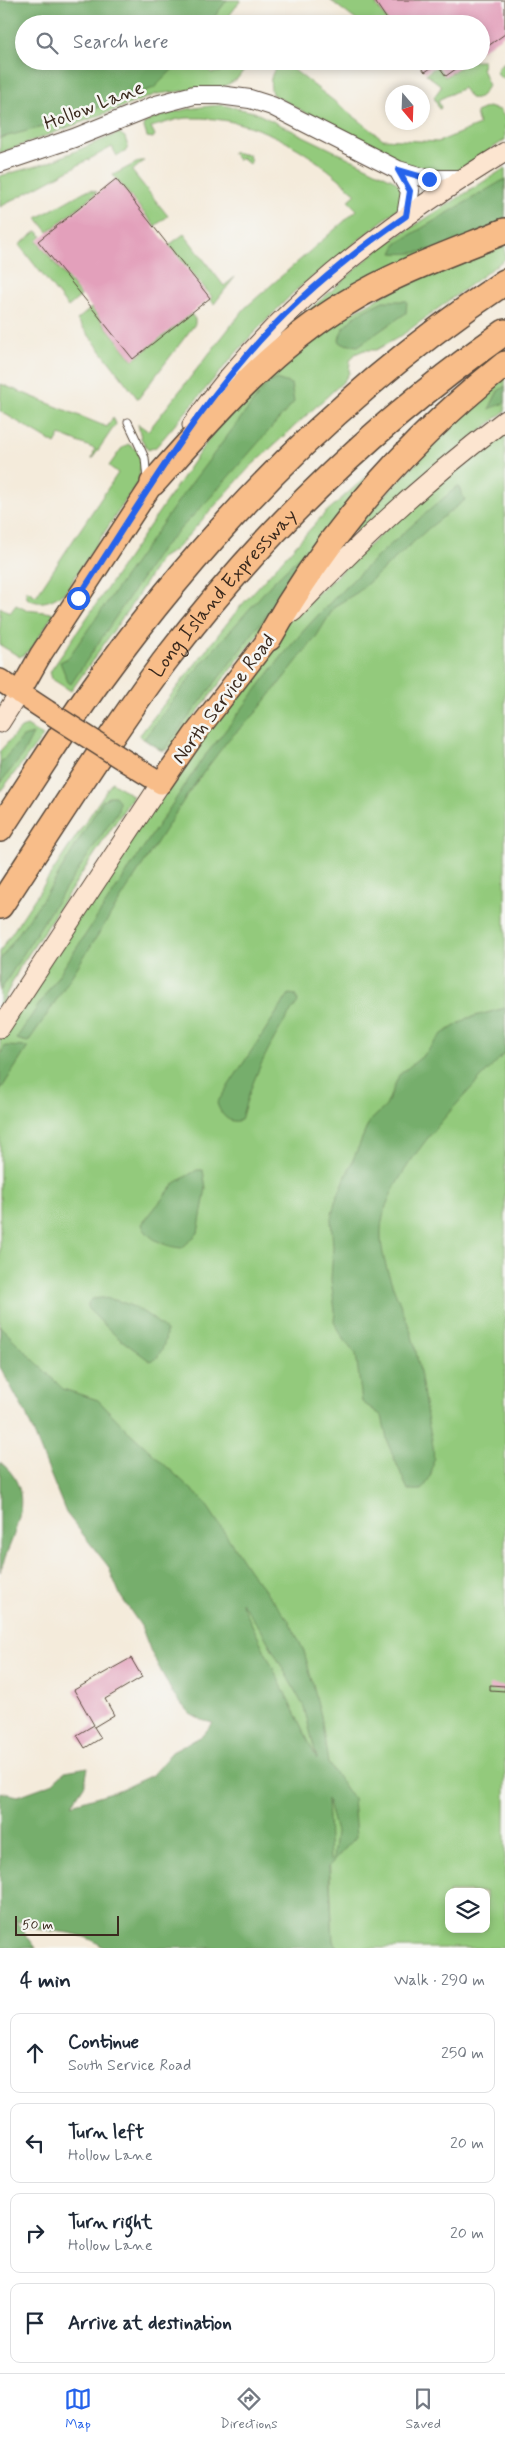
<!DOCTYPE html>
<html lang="en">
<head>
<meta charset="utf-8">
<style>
  body { margin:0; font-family:Mynerve,sans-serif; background:#f2f2f3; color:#1f2937 }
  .controls { position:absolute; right:15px; bottom:15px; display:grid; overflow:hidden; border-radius:10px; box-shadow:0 2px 8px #0003 }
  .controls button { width:45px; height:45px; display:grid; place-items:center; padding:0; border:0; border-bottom:1px solid #e0e1e3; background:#fff; color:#1f2937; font:25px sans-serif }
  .compass { position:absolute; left:385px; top:85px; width:45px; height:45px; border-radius:50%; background:#fff; box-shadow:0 2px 8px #0003; rotate:161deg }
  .scale { position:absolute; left:15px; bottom:12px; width:104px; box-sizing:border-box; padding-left:5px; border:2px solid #3b2a1e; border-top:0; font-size:14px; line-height:18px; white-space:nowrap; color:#3b2a1e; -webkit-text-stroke:4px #f6f6f2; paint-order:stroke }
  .stop { position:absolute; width:15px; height:15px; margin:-11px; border:4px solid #2563eb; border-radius:50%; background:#fff }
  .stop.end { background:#2563eb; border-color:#fff; box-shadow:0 1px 5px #0008 }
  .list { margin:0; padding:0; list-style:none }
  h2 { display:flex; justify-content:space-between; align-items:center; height:65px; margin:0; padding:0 20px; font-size:21px }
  h2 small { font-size:16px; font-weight:400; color:#747a83 }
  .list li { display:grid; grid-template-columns:32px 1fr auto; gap:15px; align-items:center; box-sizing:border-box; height:80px; margin:0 10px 10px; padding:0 10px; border:1px solid #e0e1e3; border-radius:10px }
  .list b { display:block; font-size:19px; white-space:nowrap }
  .list p { margin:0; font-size:16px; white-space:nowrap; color:#747a83 }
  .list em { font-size:16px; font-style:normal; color:#747a83 }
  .icon { flex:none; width:28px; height:28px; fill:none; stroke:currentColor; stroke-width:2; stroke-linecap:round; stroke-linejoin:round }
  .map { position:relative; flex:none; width:505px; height:1948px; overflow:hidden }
  .search { position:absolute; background:#fff; box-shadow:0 2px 8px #0003; left:15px; right:15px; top:15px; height:55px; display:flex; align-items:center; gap:12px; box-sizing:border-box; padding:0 18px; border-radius:28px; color:#747a83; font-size:19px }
  .sheet { height:425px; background:#fff }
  nav { display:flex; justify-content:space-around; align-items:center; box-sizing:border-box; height:70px; border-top:1px solid #e0e1e3; background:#fff; font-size:14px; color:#747a83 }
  nav a { display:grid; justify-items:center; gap:2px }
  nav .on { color:#2563eb }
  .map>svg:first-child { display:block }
  .green { fill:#93ca7c; stroke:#677a4d; fill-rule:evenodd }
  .forest { fill:#76ae6c; stroke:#586c45; fill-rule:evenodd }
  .building { fill:#e3a0bb }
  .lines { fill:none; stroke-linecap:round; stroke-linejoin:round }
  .service-casing { stroke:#57473a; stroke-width:9 }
  .tertiary-casing { stroke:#57473a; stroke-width:20 }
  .secondary-casing { stroke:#57473a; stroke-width:21 }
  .primary-casing { stroke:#57473a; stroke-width:24 }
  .motorway-casing { stroke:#57473a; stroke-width:28 }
  .service { stroke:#fff; stroke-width:7 }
  .tertiary { stroke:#fff; stroke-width:18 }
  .secondary { stroke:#fce5d0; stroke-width:19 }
  .primary { stroke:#f8bd89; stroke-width:21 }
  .motorway { stroke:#f8bd89; stroke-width:25 }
  .primary-bridge-casing { stroke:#57473a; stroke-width:24; stroke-linecap:butt }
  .primary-bridge { stroke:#f8bd89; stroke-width:21 }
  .route { stroke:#2563eb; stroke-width:6 }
  .labels { text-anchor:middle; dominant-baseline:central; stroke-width:5; stroke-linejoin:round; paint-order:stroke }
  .street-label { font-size:20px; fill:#3b2a1e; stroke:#f6f6f2 }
</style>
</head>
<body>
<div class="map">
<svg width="505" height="1948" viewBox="0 0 505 1948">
  <rect width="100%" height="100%" fill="#f6f6f2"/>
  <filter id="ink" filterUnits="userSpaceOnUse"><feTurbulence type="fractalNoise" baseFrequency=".02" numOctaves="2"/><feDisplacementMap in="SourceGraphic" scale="10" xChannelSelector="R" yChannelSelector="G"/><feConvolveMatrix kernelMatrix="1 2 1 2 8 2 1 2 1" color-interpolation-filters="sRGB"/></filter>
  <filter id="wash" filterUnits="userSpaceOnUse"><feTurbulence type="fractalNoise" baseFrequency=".0096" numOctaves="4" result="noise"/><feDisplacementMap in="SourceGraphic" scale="20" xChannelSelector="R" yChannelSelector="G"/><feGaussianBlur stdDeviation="1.12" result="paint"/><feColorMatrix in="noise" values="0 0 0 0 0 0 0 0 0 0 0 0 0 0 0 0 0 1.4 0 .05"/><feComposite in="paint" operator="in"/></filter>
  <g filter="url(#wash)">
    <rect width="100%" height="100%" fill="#f4ebdb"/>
    <path class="green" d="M0,0H241L223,24H24V61H198L212,73L220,72L228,65L237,72L244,61H251L237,79L225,86L157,94L0,153Z
      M330,0L339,2L340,0H373L390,24H361Z
      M280,61H286L285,63L383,139L438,142L479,125L476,112L488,107L500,110L505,118V140L457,171H424L384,156L272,94C268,79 272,73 280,61Z
      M469,61H483L482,68L488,85C484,93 481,100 470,98L463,88L438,100L441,108L439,109L434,97L442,86L426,74L437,66L445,77Z
      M505,62V79C498,78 495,72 499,66Z
      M222,105L254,112L394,180L402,188L403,201L396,210L295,291L248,339L156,447L148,450L141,438L138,424L148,431L245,308L357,210L348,201L356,194C309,150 256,116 189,118C177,118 163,124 151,127L155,135L153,138L147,137L143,124C167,111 195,107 222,105Z
      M119,133L125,137L128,147L125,152L117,156L112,147L0,207V176L47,163Z
      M232,152L249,155L251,161L249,164L242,158L238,160Z
      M140,161H144L132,171L168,216L155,226L113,175Z
      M505,168V226L377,276L298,320L381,247Z
      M91,190L97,192L48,232L37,218L85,191Z
      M37,231L42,236L37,241L81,296L68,307L19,245Z
      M184,234L224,286L235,277L214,304L210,299L212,297L169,245Z
      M505,241V259L401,336L376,350H364L355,354L350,361L349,373L344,381L249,468L176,549L160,559L135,600L71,691L52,679L50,672L212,434L262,379L335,322L410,281Z
      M91,308L133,360L191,314L195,319V324L138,399L77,320Z
      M505,372V411L357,532L354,527Z
      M1,384L107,427L113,417L116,424L92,459L95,449L60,435L55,444L0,411Z
      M505,420V1948H333L326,1779L0,1337V1028L269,638ZM449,1892H486V1929H449Z
      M411,437L168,750H160L139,736L239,608L324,514Z
      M128,444L137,450L141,460L139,480L65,592C54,600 40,607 27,598L26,590L36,596L118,473L109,466L121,449Z
      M16,605L26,610L54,613L32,648L20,657L0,645V607L10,613Z
      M27,726L43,736L0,792V751L21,728Z
      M112,782L133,796L20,967L0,1007V951Z"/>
    <path class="forest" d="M0,0H227L209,24H24V61H181L154,88L39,128L0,138Z
      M505,179V221C469,236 431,257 392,253L397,243Z
      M383,301H407L406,313L358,346L343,344L339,341C341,320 367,309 383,301Z
      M276,379L291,384L294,402L209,499L161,549L71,684L68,682L60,662L68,658L181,497L266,385Z
      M505,386V403L489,409L498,391Z
      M458,486L465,500L429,528L358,592L335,606L316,637L255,714L228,740L191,789L48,1013L28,1042L16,1039L203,758C243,711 276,658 320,613C363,568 410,526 458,486Z
      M303,553H305L304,559L265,617L163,751L144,739L196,670L273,582Z
      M33,734L22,756L0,783V764L23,737Z
      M110,796H115L119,801L118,811L49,913L0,991V960L53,884L102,801Z
      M289,994L296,995L298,1002C272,1037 252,1078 241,1120C228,1125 220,1113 217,1103Z
      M505,1008V1053C467,1092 396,1164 383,1216C373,1256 401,1299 412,1336C420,1364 423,1393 428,1422C434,1447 439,1468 422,1490H408L388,1444L382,1416L362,1402L356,1354L343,1338L334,1322L335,1311L331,1280L333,1247L331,1219L335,1202L369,1122L386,1106L399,1075L424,1055L442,1034L468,1018Z
      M5,1046L28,1047L0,1091V1055Z
      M197,1170H203L206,1188L198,1233L182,1248C167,1247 146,1239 142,1224L175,1183Z
      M101,1298C124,1299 151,1314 166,1331C166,1342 162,1351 156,1359L150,1361L116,1336L88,1309V1303L92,1299Z
      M0,1326L63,1389L98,1400L127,1430L204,1501L249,1570L289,1621L304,1651L321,1716L328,1763L353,1799L356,1837L329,1866L333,1941L338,1948H104C83,1931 61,1933 37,1929C30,1928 22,1923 15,1920L36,1948H0V1792L18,1796L51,1784L65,1771L88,1767L85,1784L72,1804L122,1789L152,1775L172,1752L202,1736L213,1723L201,1720L190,1714L174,1696L151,1652L141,1626L121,1597L108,1566L66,1513L26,1414L0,1367ZM241,1602L262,1631L304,1707L317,1759ZM327,1799L336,1832L333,1858L330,1861Z
      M0,1462C40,1493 12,1534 0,1572Z"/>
    <g id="blocks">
      <path class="building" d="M374,0H505V34L481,51V24H390Z
        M417,61H467L446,76L437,64L425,72Z
        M116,179L210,298L133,359L38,241Z
        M131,1658L142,1677L105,1699L114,1715L94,1727L101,1738L85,1748L77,1735L94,1725L74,1690Z
        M490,1685L505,1686V1691L490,1690Z"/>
    </g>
  </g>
  <g filter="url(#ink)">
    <use href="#blocks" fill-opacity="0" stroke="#57473a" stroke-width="1"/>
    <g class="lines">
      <g class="service-casing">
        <path id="service" d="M128,422L145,458L147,480"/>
      </g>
      <g class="tertiary-casing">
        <path id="tertiary" d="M0,163L74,138L156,105L194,95H219L250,99L272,106L398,170L429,179H461
          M398,170L410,191L406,216"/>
      </g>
      <g class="secondary-casing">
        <path id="secondary" d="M192,425C273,309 385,225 505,152
          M293,612C359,542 428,478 505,420
          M0,723L19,693
          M0,1028L161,783"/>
      </g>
      <g class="primary-casing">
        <path id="primary" d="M0,680L47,711
          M19,693L41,654L153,483
          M127,762L161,783L194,735L269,638"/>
      </g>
      <g class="motorway-casing">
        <g id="motorway">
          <path d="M153,483C212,417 270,349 346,303C396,272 451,253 505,231"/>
          <path d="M269,638C329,531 409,440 505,364"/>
          <path d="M0,829C33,779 65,727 100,679C212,525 347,387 505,282"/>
          <path id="s1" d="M0,906C54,824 106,741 164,662C260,536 375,423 505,332"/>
        </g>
      </g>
      <use href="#service" class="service"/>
      <use href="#tertiary" class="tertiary"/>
      <use href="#secondary" class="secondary"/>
      <use href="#primary" class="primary"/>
      <use href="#motorway" class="motorway"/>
      <g class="primary-bridge-casing">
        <path id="primary-bridge" d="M47,711L127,762"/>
      </g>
      <use href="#primary-bridge" class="primary-bridge"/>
    </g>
  </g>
  <g class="lines" filter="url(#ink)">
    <path class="route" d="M78,598C132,516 182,430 247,355C292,302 348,256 406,216L410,191L398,170L429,179"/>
  </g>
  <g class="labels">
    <g class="street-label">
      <text transform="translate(94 106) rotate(-21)">Hollow Lane</text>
      <text stroke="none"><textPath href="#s1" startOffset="385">Long Island Expressway</textPath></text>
      <text transform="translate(224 699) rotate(-53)">North Service Road</text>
    </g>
  </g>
</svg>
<div class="controls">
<button><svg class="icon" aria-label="layers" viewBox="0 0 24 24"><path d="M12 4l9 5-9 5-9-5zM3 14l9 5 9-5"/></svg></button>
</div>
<svg class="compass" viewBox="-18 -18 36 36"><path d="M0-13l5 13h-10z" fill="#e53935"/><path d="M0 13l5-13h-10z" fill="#747a83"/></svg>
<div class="scale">50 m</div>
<div class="stop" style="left:78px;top:598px"></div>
<div class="stop end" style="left:429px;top:179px"></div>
<div class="search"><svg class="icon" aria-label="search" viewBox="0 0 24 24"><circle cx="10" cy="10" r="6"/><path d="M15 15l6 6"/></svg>Search here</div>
</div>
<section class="sheet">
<h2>4 min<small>Walk · 290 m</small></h2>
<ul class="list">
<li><svg class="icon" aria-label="ahead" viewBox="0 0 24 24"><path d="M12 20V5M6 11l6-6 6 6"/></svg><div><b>Continue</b><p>South Service Road</p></div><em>250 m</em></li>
<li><svg class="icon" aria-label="left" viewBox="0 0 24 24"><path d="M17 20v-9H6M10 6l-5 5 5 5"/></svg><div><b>Turn left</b><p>Hollow Lane</p></div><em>20 m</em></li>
<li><svg class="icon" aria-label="right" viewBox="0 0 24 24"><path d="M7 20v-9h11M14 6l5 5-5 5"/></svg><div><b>Turn right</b><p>Hollow Lane</p></div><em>20 m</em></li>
<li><svg class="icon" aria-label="arrive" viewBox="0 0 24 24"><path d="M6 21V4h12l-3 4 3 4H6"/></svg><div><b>Arrive at destination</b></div></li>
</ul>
</section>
<nav>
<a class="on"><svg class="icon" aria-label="map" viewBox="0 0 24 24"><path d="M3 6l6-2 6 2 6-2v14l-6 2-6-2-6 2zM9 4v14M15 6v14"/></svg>Map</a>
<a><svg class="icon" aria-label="directions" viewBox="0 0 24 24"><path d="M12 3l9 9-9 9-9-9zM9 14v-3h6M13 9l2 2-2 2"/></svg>Directions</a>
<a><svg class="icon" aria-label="saved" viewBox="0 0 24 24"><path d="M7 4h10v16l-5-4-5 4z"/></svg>Saved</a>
</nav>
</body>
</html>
